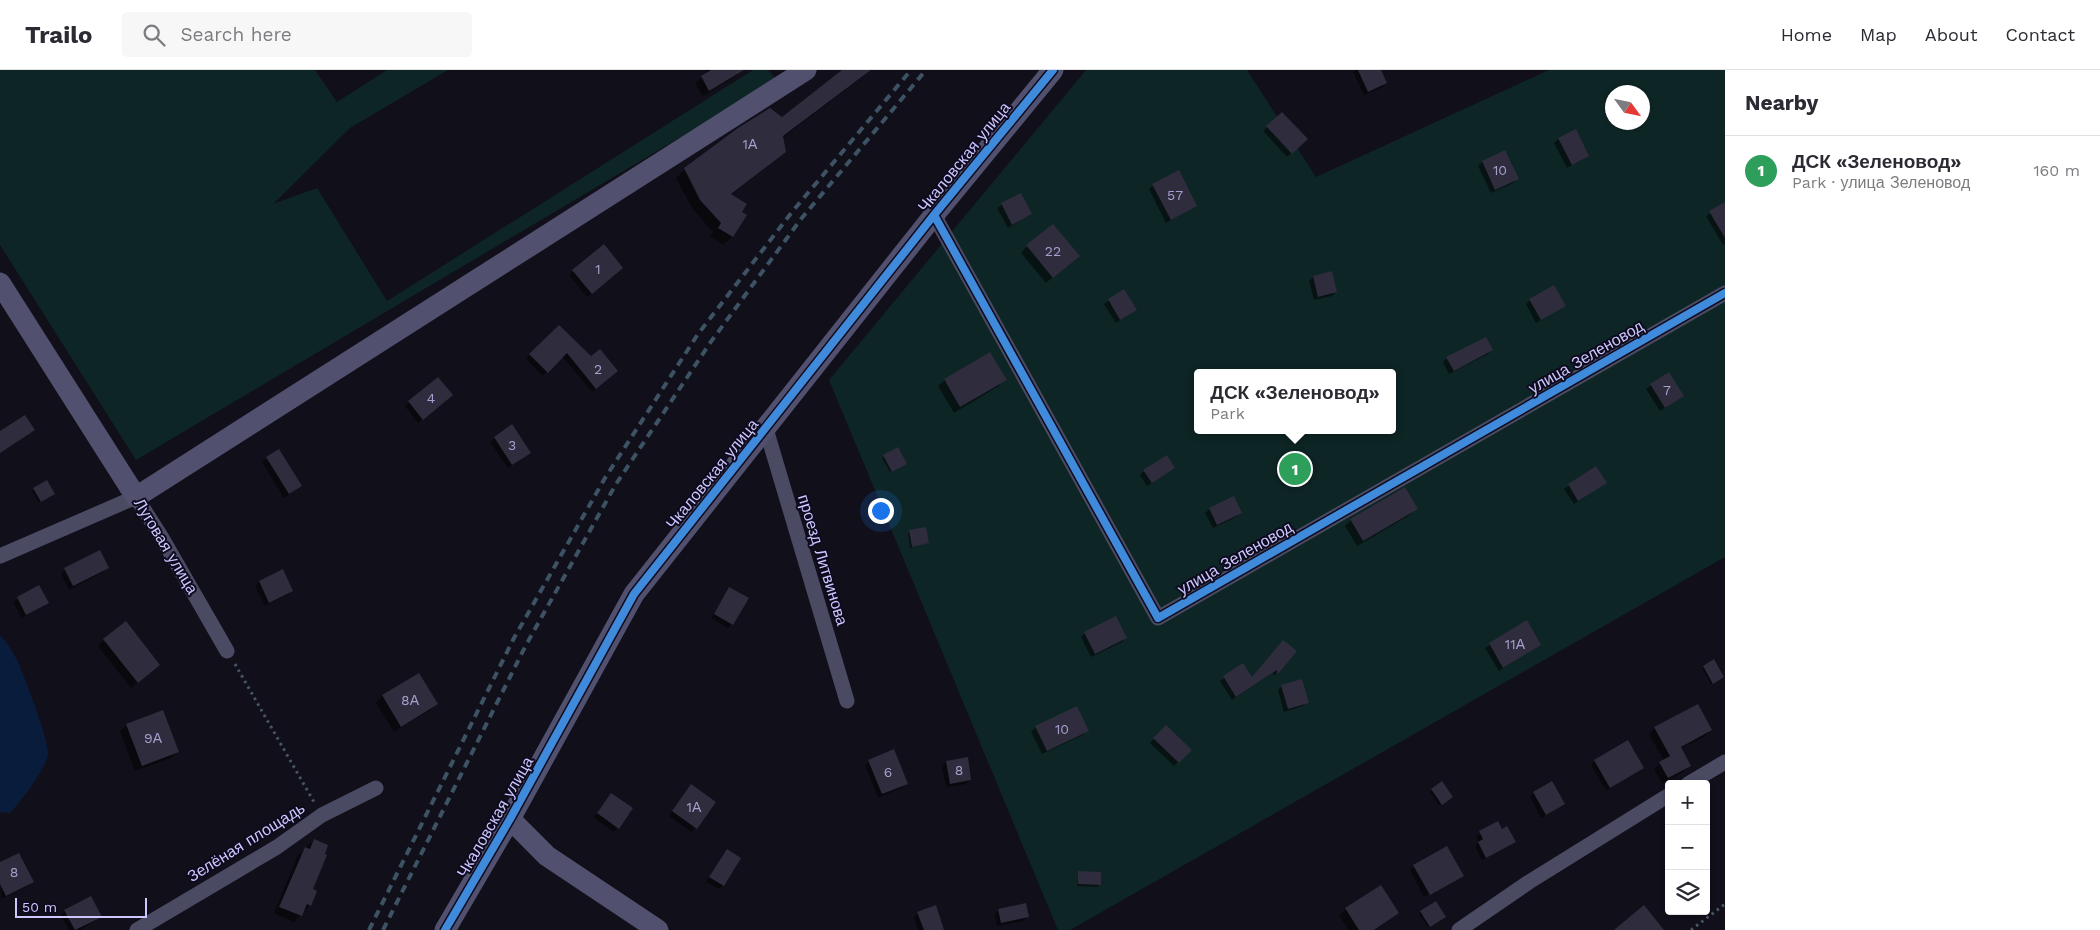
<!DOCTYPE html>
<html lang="en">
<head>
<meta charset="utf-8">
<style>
  body { margin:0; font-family:"Work Sans",sans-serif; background:#f7f7f7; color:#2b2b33 }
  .controls { position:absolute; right:15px; bottom:15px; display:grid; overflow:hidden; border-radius:5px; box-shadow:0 1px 4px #0004 }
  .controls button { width:45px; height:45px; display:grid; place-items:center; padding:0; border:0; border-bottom:1px solid #e1e1e2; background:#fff; color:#2b2b33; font:25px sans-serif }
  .compass { position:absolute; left:1605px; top:15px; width:45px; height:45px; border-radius:50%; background:#fff; box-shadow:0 1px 4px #0004; rotate:123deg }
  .scale { position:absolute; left:15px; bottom:12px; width:132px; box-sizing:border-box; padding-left:5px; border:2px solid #cdc7ff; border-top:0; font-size:14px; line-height:18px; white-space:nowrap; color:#cdc7ff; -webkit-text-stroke:4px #0e0b1e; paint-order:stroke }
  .you { position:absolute; left:880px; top:440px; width:18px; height:18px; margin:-12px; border:4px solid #fff; border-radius:50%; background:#1a73e8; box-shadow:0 0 0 8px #1a73e833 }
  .badge { display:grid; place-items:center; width:32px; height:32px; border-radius:50%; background:#1a73e8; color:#fff; font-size:16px; font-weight:700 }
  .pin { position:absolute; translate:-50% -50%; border:2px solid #fff; box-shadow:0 1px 5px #0006 }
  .popup { position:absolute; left:1194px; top:299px; width:202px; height:65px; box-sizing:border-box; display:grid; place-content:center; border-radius:5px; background:#fff; filter:drop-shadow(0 1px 4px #0005); font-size:16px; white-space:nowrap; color:#7c7c81 }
  .popup b { font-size:19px; color:#2b2b33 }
  .popup::after { content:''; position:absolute; left:50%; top:100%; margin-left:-10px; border:10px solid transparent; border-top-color:#fff }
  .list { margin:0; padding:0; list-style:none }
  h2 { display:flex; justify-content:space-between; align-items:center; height:65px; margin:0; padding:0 20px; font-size:21px }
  h2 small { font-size:16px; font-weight:400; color:#7c7c81 }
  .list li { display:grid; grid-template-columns:32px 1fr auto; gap:15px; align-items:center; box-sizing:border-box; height:70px; padding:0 20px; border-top:1px solid #e1e1e2 }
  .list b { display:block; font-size:19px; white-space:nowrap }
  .list p { margin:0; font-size:16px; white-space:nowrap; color:#7c7c81 }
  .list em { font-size:16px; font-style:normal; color:#7c7c81 }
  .icon { flex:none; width:28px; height:28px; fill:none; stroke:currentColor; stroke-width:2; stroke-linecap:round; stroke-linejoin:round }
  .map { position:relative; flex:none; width:1725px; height:860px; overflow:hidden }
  header { display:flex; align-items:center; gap:30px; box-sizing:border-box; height:70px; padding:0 25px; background:#fff; border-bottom:1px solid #e1e1e2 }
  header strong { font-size:24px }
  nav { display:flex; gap:28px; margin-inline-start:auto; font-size:18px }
  .search { width:350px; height:45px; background:#f7f7f7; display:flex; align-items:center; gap:12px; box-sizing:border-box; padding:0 18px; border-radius:5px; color:#7c7c81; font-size:19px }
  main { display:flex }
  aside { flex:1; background:#fff }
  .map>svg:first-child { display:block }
  .green { fill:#0e2525; fill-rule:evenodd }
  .water { fill:#091c3c }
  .shadow { fill:#0007 }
  .building { fill:#2f2c3d }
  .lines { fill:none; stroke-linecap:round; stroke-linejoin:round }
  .path { stroke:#465664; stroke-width:3; stroke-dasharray:2.5 4; stroke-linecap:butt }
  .street { stroke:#4a4a63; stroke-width:15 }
  .secondary { stroke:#51506e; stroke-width:21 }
  .rail { stroke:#3d5263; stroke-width:4; stroke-dasharray:8 6; stroke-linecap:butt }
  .cycleway-casing { stroke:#0e0b1e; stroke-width:11 }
  .cycleway { stroke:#408adc; stroke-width:8 }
  .labels { text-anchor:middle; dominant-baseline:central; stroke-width:4; stroke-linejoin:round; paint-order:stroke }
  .number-label { font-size:14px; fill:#a6a0ce }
  .street-label { font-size:16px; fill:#cdc7ff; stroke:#0e0b1e }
</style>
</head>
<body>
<header>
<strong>Trailo</strong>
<div class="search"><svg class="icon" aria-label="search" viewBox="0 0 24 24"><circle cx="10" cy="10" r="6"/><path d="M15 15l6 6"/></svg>Search here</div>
<nav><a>Home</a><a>Map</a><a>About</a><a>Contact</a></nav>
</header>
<main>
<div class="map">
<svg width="1725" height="860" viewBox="0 0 1725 860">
  <rect width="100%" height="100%" fill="#110f1a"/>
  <path class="green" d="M0,0H315L337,32L387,0H448L350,58L273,134L317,118L387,231L753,0H768L777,10L136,390L0,175Z
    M1086,0H1247L1316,107L1549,0H1725V487L1070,860H1058L829,310ZM1612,22H1642V52H1612ZM1198,303H1392V360H1198Z"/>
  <path class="water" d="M0,565C7,572 15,585 19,594C25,608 50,674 48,685C46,698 20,733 10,743L0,742Z"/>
  <path class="shadow" d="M705,0H739L740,2L733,8L703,26L695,13L707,3Z
    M844,0H872L782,68L785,82L731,125L740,142L745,145L732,167L723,175L710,166L713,162L692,138L676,108L685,99L739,59L782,49Z
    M1355,0H1380L1386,13L1382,17L1364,25L1353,2Z
    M1282,43L1306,69L1287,87L1263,61Z
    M1558,69L1588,85L1567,98L1554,73Z
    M1505,81L1517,109L1513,113L1491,123L1478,96L1482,92Z
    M1153,115L1196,136L1166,153L1149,119Z
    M1020,124L1031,144L1008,158L997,138Z
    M1725,133V174L1723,175L1706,146Z
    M1027,176L1071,192L1046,213L1021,183Z
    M573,201L618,202L587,227L569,205Z
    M1313,207L1336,222L1332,226L1314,230L1309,211Z
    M1124,221L1135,240L1116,253L1104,234Z
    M1530,230L1564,236L1536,253L1526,234Z
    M559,256L591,288L612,304L592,322L562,286L543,306L526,289Z
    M1492,280L1488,284L1449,304L1443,292L1447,288Z
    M1668,303L1683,326L1660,341L1646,319Z
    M945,310H1005L999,316L954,343L938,316Z
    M448,329L418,353L405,336L409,332Z
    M495,368L529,383L508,398L490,372Z
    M279,380L301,416L284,428L262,392Z
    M884,386L904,395L890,402L882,388Z
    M1174,398L1147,416L1140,405L1144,401Z
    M1596,398L1605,413L1574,434L1564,419Z
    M47,412L52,426L39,433L32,421Z
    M1416,438L1410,445L1357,476L1345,456L1351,450Z
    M1210,439L1240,443L1236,447L1213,458L1205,443Z
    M909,462L927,473L910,478L908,463Z
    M107,498L103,502L69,520L61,504L65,499Z
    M282,501L292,521L287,525L265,536L255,516L259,512Z
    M38,517L47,532L22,548L13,532Z
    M730,518L732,554L728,558L711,548Z
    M1526,552L1540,575L1499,601L1485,578Z
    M1085,563L1126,568L1122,572L1091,587L1081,567Z
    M104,570L152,601L131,618L98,576Z
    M1295,582L1274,606L1273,603L1232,630L1220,611L1243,595L1252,608Z
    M1714,591L1721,608L1711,614L1702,598Z
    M418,604L436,634L430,640L394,662L376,633L382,626Z
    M1282,616L1307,632L1303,636L1284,642L1278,620Z
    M1076,638L1087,660L1083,665L1042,684L1031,662L1036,657Z
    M127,655L177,682L171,688L135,701L120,661Z
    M1166,656L1190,680L1174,696L1150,673Z
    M1655,658L1711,660L1705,666L1680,679L1689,696L1683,702L1662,713L1654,699L1664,691L1649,664Z
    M869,691L907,713L903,717L878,728L865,695Z
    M1595,691L1642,698L1606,721L1591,695Z
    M946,692L970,710L966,714L946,717L942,696Z
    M1442,713L1449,728L1439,735L1430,722Z
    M687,720L714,732L692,762L669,746Z
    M1534,723L1563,734L1541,748L1530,727Z
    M607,729L618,758L614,762L594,748Z
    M1498,753L1511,775L1482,790L1475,776L1479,772L1476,766Z
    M314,770L310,835L294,852L274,843L298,785Z
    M727,780L723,815L719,819L706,812Z
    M0,794L32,812L28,816L1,829Z
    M1414,796L1462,806L1424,827L1410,800Z
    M1079,802L1099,815L1098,817L1077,816Z
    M1346,839L1398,843L1375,860H1349L1339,846Z
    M999,840L1028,847L1023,851L997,856L995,844Z
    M65,841L101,847L80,860H69L61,845Z
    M1421,842L1443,848L1428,857L1419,844Z
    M918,843L943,860H918L914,847Z"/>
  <path class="building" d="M711,0H744L709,21L701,6Z
    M842,0H871L783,66L786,82L731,124L747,134L742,142L747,145L733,167L718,158L721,153L700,130L684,98L738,58L770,38L782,47Z
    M1358,0H1381L1387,13L1368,22Z
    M1282,42L1308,69L1292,84L1266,56Z
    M1576,59L1589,86L1572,95L1558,68Z
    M1505,80L1519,109L1495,120L1482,91Z
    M1179,100L1197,136L1171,150L1152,114Z
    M1021,123L1032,144L1012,155L1001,133Z
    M1725,132V168L1709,141Z
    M1053,154L1080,186L1053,208L1026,175Z
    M604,174L623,198L592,224L572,200Z
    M1332,201L1337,222L1318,227L1313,206Z
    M1554,215L1566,236L1541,250L1529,229Z
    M1124,219L1137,240L1120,250L1108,229Z
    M559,255L591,286L600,279L618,301L596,319L567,283L548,303L529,284Z
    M1486,267L1493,280L1454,301L1446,287Z
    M990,282L1007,310L960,337L944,309Z
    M1669,302L1684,326L1665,338L1650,314Z
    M438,307L453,325L423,350L408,331Z
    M25,345L35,360L0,383V361Z
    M512,354L531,383L512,395L494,367Z
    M898,377L907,394L892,402L883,385Z
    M279,379L302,416L289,424L266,387Z
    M1167,385L1175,398L1152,413L1143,400Z
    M1596,396L1607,413L1578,431L1568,414Z
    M47,410L55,424L41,432L33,418Z
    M1405,417L1418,439L1363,471L1350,449Z
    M1234,426L1242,443L1217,455L1209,438Z
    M926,457L929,473L912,477L909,460Z
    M100,480L109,498L73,516L64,498Z
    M283,499L293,521L269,533L259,511Z
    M39,515L49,533L26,545L17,527Z
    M729,517L749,528L733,555L714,544Z
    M1116,546L1127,568L1095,584L1084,562Z
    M1527,550L1541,575L1503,598L1489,573Z
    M126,551L160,595L138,613L103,569Z
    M1283,570L1297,581L1278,604L1277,600L1236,627L1223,606L1243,593L1252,607Z
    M1714,589L1724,607L1713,614L1703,596Z
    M419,603L438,634L401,657L382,625Z
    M1302,609L1309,633L1288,639L1281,615Z
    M1698,634L1712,660L1681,677L1691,696L1668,708L1659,692L1670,686L1654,657Z
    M1077,636L1089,661L1047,681L1035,656Z
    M163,640L179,682L142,696L126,654Z
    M1166,655L1192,680L1179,693L1153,668Z
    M1628,670L1644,698L1610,718L1594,690Z
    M894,679L908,714L882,724L868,690Z
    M968,687L971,710L950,714L946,691Z
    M1442,711L1453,727L1442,735L1431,719Z
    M1552,711L1565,734L1546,745L1533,722Z
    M691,714L716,732L697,759L672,741Z
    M611,723L633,738L619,759L597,743Z
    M1498,751L1502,759L1507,756L1516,772L1486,788L1478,772L1483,769L1479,761Z
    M314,769L328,775L325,784L327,785L313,819L317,821L311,836L307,834L302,846L279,837L305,777L310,779Z
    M1447,776L1464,806L1430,825L1413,795Z
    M727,779L741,788L724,816L709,807Z
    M19,783L34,812L6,826L0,814V792Z
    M1078,801L1101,802V815L1078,814Z
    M1381,815L1399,843L1374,860H1359L1345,838Z
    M91,826L102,847L75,860L64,840Z
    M1436,831L1446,847L1430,857L1420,841Z
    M1026,833L1029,847L1001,853L998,839Z
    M936,835L944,860H924L917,842Z
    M1644,835L1664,860H1614Z"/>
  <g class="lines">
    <path class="path" d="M235,594L314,732
      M1691,860L1725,834"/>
    <path class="street" d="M934,145L1158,548L1725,223
      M766,359L847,631
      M0,486L136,427L162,468L227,581
      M1688,714L1725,692
      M137,860L277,777L322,745L376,718
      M1459,860L1529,812L1669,725"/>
    <path class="secondary" d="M0,213L136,427L806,0
      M510,749L547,786L658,860
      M445,860L510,749L634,524L934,145L1053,0"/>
    <path class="rail" d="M369,860L514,568L605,408L698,264L792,142L911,0
      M383,860L526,575L616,414L710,273L801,149L926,0"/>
    <g class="cycleway-casing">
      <path id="cycleway" d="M934,145L1158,548L1725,223
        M445,860L510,749L634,524L934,145L1053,0"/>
    </g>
    <use href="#cycleway" class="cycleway"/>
  </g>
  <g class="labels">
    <g class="number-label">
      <text x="750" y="74">1А</text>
      <text x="1500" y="100">10</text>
      <text x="1175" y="125">57</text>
      <text x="1053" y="181">22</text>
      <text x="598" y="199">1</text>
      <text x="598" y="299">2</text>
      <text x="1667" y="320">7</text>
      <text x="431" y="328">4</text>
      <text x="512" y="375">3</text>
      <text x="1515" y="574">11А</text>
      <text x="410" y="630">8А</text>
      <text x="1062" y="659">10</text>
      <text x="153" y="668">9А</text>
      <text x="959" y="700">8</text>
      <text x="888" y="702">6</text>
      <text x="694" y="737">1А</text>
      <text x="14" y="802">8</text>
    </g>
    <g class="street-label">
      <text transform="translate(964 87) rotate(-51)">Чкаловская улица</text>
      <text transform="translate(1586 287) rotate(-30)">улица Зеленовод</text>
      <text transform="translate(712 404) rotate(-51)">Чкаловская улица</text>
      <text transform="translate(166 476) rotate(59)">Луговая улица</text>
      <text transform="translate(1235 488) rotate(-30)">улица Зеленовод</text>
      <text transform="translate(823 490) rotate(73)">проезд Литвинова</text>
      <text transform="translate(495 747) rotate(-60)">Чкаловская улица</text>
      <text transform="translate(246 772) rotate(-32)">Зелёная площадь</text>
    </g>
  </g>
</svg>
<div class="controls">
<button>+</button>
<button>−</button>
<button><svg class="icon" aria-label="layers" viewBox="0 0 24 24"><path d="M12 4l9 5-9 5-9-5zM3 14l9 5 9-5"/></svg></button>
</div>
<svg class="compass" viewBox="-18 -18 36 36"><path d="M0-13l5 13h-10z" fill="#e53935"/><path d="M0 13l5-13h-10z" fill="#7c7c81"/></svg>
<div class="scale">50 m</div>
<div class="you"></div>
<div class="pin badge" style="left:1295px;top:399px;background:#2e9e5b">1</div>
<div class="popup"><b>ДСК «Зеленовод»</b>Park</div>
</div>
<aside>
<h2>Nearby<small></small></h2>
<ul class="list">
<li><span class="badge" style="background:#2e9e5b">1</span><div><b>ДСК «Зеленовод»</b><p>Park · улица Зеленовод</p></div><em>160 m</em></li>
</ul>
</aside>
</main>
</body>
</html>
